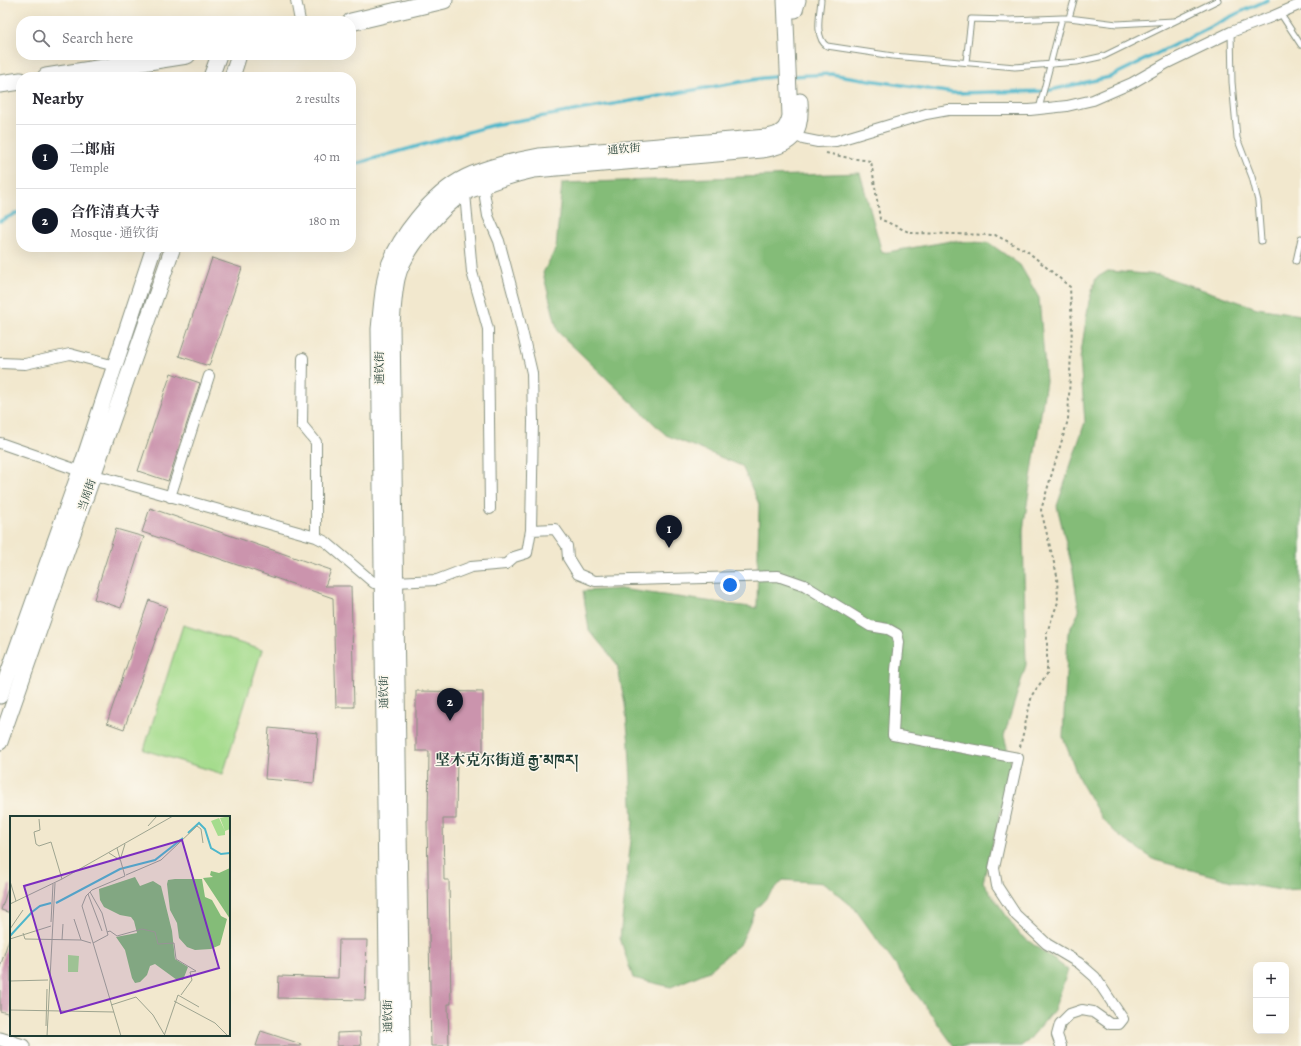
<!DOCTYPE html>
<html lang="en">
<head>
<meta charset="utf-8">
<style>
  body { margin:0; font-family:Alegreya,"Noto Serif SC","Noto Serif Tibetan",serif; background:#f2f2f3; color:#2b2b33 }
  .controls { position:absolute; right:12px; bottom:12px; display:grid; overflow:hidden; border-radius:8px; box-shadow:0 4px 16px #0002 }
  .controls button { width:36px; height:36px; display:grid; place-items:center; padding:0; border:0; border-bottom:1px solid #e1e1e2; background:#fff; color:#2b2b33; font:20px sans-serif }
  .you { position:absolute; left:730px; top:585px; width:14px; height:14px; margin:-10px; border:3px solid #fff; border-radius:50%; background:#1a73e8; box-shadow:0 0 0 6px #1a73e833 }
  .badge { display:grid; place-items:center; width:26px; height:26px; border-radius:50%; background:#111827; color:#fff; font-size:13px; font-weight:700 }
  .pin { position:absolute; translate:-50% -33px; filter:drop-shadow(0 1px 2px #0008) }
  .pin::after { content:''; position:absolute; top:21px; width:14px; height:12px; background:inherit; clip-path:polygon(0 0,100% 0,50% 100%) }
  .list { margin:0; padding:0; list-style:none }
  h2 { display:flex; justify-content:space-between; align-items:center; height:52px; margin:0; padding:0 16px; font-size:17px }
  h2 small { font-size:13px; font-weight:400; color:#7c7c81 }
  .list li { display:grid; grid-template-columns:26px 1fr auto; gap:12px; align-items:center; box-sizing:border-box; height:64px; padding:0 16px; border-top:1px solid #e1e1e2 }
  .list b { display:block; font-size:15px; white-space:nowrap }
  .list p { margin:0; font-size:13px; white-space:nowrap; color:#7c7c81 }
  .list em { font-size:13px; font-style:normal; color:#7c7c81 }
  .icon { flex:none; width:22px; height:22px; fill:none; stroke:currentColor; stroke-width:2; stroke-linecap:round; stroke-linejoin:round }
  .map { position:relative; flex:none; width:1301px; height:1046px; overflow:hidden }
  .search { position:absolute; background:#fff; box-shadow:0 4px 16px #0002; left:16px; top:16px; width:340px; height:44px; display:flex; align-items:center; gap:10px; box-sizing:border-box; padding:0 14px; border-radius:16px; color:#7c7c81; font-size:15px }
  .panel { position:absolute; background:#fff; box-shadow:0 4px 16px #0002; left:16px; top:72px; width:340px; height:180px; border-radius:16px }
  .map>svg:first-child { display:block }
  .green { fill:#a5dc8d; stroke:#628c60 }
  .forest { fill:#84bc78; stroke:#527c56 }
  .lines { fill:none; stroke-linecap:round; stroke-linejoin:round }
  .stream { stroke:#4eb7cb; stroke-width:3.5 }
  .building { fill:#cb94ad }
  .service-casing { stroke:#889281; stroke-width:7 }
  .minor-casing { stroke:#889281; stroke-width:12 }
  .tertiary-casing { stroke:#889281; stroke-width:15 }
  .secondary-casing { stroke:#889281; stroke-width:17 }
  .trunk-casing { stroke:#889281; stroke-width:19 }
  .path { stroke:#889281; stroke-width:2; stroke-dasharray:3 3; stroke-linecap:butt }
  .service { stroke:#fff; stroke-width:5 }
  .minor { stroke:#fff; stroke-width:10 }
  .tertiary { stroke:#fff; stroke-width:13 }
  .secondary { stroke:#fff; stroke-width:15 }
  .trunk { stroke:#fff; stroke-width:17 }
  .labels { text-anchor:middle; dominant-baseline:central; stroke-width:3; stroke-linejoin:round; paint-order:stroke }
  .street-label { font-size:11px; fill:#1f3d34; stroke:#fbf7ec }
  .district-label { font-size:15px; font-weight:bold; fill:#1f3d34; stroke:#fbf7ec }
  .inset-river { fill:none; stroke:#4eb7cb; stroke-width:2 }
  .inset-road { fill:none; stroke:#9ea490; stroke-width:1 }
  .view { fill:#7b2cbf; fill-opacity:0.15; stroke:#7b2cbf; stroke-width:2 }
  .inset-edge { fill:none; stroke:#1f3d34; stroke-width:2 }
</style>
</head>
<body>
<div class="map">
<svg width="1301" height="1046" viewBox="0 0 1301 1046">
  <rect width="100%" height="100%" fill="#fbf7ec"/>
  <filter id="ink" filterUnits="userSpaceOnUse"><feTurbulence type="fractalNoise" baseFrequency=".025" numOctaves="2"/><feDisplacementMap in="SourceGraphic" scale="8" xChannelSelector="R" yChannelSelector="G"/><feConvolveMatrix kernelMatrix="1 2 1 2 8 2 1 2 1" color-interpolation-filters="sRGB"/></filter>
  <filter id="wash" filterUnits="userSpaceOnUse"><feTurbulence type="fractalNoise" baseFrequency=".012" numOctaves="4" result="noise"/><feDisplacementMap in="SourceGraphic" scale="16" xChannelSelector="R" yChannelSelector="G"/><feGaussianBlur stdDeviation="0.9" result="paint"/><feColorMatrix in="noise" values="0 0 0 0 0 0 0 0 0 0 0 0 0 0 0 0 0 1.4 0 .05"/><feComposite in="paint" operator="in"/></filter>
  <g filter="url(#wash)">
    <rect width="100%" height="100%" fill="#f2e8ce"/>
    <path class="green" d="M183,625L262,650L223,774L144,750Z"/>
    <path class="forest" d="M860,173L882,253L951,241L989,243L1020,265L1039,298L1046,381L1023,530L1026,665L1004,736L1012,766L983,882L1019,934L1068,970L1054,1010L1028,1041L1021,1046H954L855,909L825,883L783,880L755,910L741,943L709,971L671,987L633,978L620,938L633,822L629,744L625,704L617,664L589,630L583,591L620,589L757,608L759,504L742,466L666,435L558,332L543,273L556,248L562,183Z
      M1108,271L1159,275L1257,308L1301,315V889L1281,890L1239,883L1155,860L1119,836L1102,819L1079,779L1063,737L1068,633L1079,612L1073,571L1057,506L1085,422L1080,359L1089,301L1096,278Z"/>
    <g class="lines">
      <path class="stream" d="M792,76L831,74L953,93L1046,91L1110,77L1238,13L1268,0
        M351,165L493,125L763,78L784,76
        M0,221L21,211"/>
    </g>
    <g id="blocks">
      <path class="building" d="M212,258L242,268L209,366L179,356Z
        M171,373L200,383L168,481L138,471Z
        M150,508L331,570L325,586H351L354,707H336L333,598L142,532Z
        M116,529L144,537L121,608L94,599Z
        M149,600L167,607L124,729L107,723Z
        M416,691L483,692V752H457L456,819H443L444,880H449L451,1004H448L449,1046H431L427,821H428L429,751H416Z
        M269,728L318,733L314,783L265,779Z
        M9,885H11V913L1,910Z
        M9,939H11V1014L0,1011V967Z
        M339,940H367L365,1000L278,998L279,976L338,978Z
        M261,1031L301,1044L300,1046H256Z
        M360,1032L361,1046H337V1033Z"/>
    </g>
  </g>
  <g filter="url(#ink)">
    <use href="#blocks" fill-opacity="0" stroke="#889281" stroke-width="1"/>
    <g class="lines">
      <g class="service-casing">
        <path id="service" d="M821,0C820,13 814,38 827,46L893,56L1015,67L1077,62L1104,56L1218,0
          M1280,13L1301,45
          M1069,18L1117,24L1174,21
          M1231,32L1232,82L1237,138L1252,177L1258,201L1261,241
          M966,62L971,19L1009,20L1062,18
          M1039,109L1062,18H1069L1074,0
          M1296,261L1301,238"/>
      </g>
      <g class="minor-casing">
        <path id="minor" d="M296,0L300,21
          M795,135L803,139L818,142L836,141L926,114L948,110H1030L1067,106L1093,100L1132,83L1167,63L1231,32L1271,17L1301,4
          M465,193L472,272L488,329L490,509
          M303,358L302,425L316,442V537
          M0,363L25,364L70,354L115,366
          M0,443L80,471L316,537L326,542L374,583L383,582
          M170,497L209,376
          M531,530L555,529L567,546L568,558L578,574L595,581L778,576L804,585L870,626L888,629L897,634L899,642L896,670L893,735L1018,758L994,868L997,886L1016,915L1047,944L1079,963L1095,977L1123,1019L1119,1024H1110L1093,1012L1082,1010L1070,1014L1060,1024L1057,1035L1061,1046
          M395,582L437,580L471,567L506,564L514,557L527,553L531,530L533,422L532,373L516,305L499,241L488,216L483,185"/>
      </g>
      <g class="tertiary-casing">
        <path id="tertiary" d="M0,1039L23,1046"/>
      </g>
      <g class="secondary-casing">
        <path id="secondary" d="M795,10L798,0
          M211,77L219,55
          M232,77L239,55
          M0,696L80,471L154,247
          M0,742L173,247
          M388,1046L379,329C381,311 382,292 386,274C396,239 433,193 466,177C489,166 514,161 539,156L767,137C780,135 787,130 790,116L785,0
          M402,1046L392,325C393,310 394,294 397,279C403,251 440,208 464,193C469,190 476,189 481,186C499,179 516,174 534,170L762,150C794,145 802,133 800,101"/>
      </g>
      <g class="trunk-casing">
        <path id="trunk" d="M351,22L444,0
          M46,77L187,55
          M0,84L21,81"/>
      </g>
      <path class="path" d="M826,153L849,158L871,161L880,219L911,233L995,235L1027,251L1070,287L1072,327L1068,420L1041,510L1057,575L1058,602L1047,632V674L1032,695L1020,747"/>
      <use href="#service" class="service"/>
      <use href="#minor" class="minor"/>
      <use href="#tertiary" class="tertiary"/>
      <use href="#secondary" class="secondary"/>
      <use href="#trunk" class="trunk"/>
    </g>
  </g>
  <g class="labels">
    <g class="street-label">
      <text transform="translate(624 149) rotate(-5)">通钦街</text>
      <text transform="translate(379 368) rotate(-90)">通钦街</text>
      <text transform="translate(87 495) rotate(-71)">当周街</text>
      <text transform="translate(384 692) rotate(-91)">通钦街</text>
      <text transform="translate(388 1016) rotate(-91)">通钦街</text>
    </g>
    <g class="district-label">
      <text x="507" y="760">坚木克尔街道 རྒྱ་མཁར།</text>
    </g>
  </g>
  <g transform="translate(10 816)">
    <rect width="220" height="220" fill="#f2e8ce"/>
    <path d="M220,0V13L215,15L210,2ZM209,2L215,15V19L208,20L201,5ZM58,139L69,140L68,156H58Z" fill="#a5dc8d"/>
    <path d="M220,52V103L193,62L203,61L200,59L201,55L209,57ZM125,61L130,70L143,65L151,70L162,115L165,143L178,151L173,164H167L145,148L140,150L137,159L130,166L125,167L122,162L115,134L106,121L127,117L124,105L121,101L110,99L94,91L90,84L89,73ZM165,63H192L195,81L202,84L211,100L217,103L210,129L201,133L185,134L177,131L169,122L167,107L160,94L157,68L158,64Z" fill="#84bc78"/>
    <path class="inset-river" d="M178,17L189,7L195,13L201,32L211,38L220,37M46,87L110,53L145,44L173,22M0,120L22,96L30,90L41,87"/>
    <path class="inset-road" d="M29,3L30,14L24,16L26,28L29,30L41,26L52,63M138,10L147,0M107,32L115,60L82,74L76,80L72,90L111,220M99,37L110,44M111,41L115,28M116,59L151,44L187,10L191,13L193,27M0,65L6,85M80,76L92,97L98,119L83,127M78,78L92,115M0,88L52,63L163,0M64,103L71,124M41,106L43,68M0,113L13,94M97,116L100,115L107,120L132,113L145,116L148,128L164,127L166,143L186,155L180,156L182,164L171,179M13,117L15,123L71,124L81,127M0,123L41,110M52,124L53,108M0,165L38,164M164,185L205,207L218,220M101,189L126,181L143,199L154,218M0,194L104,196M36,210L37,173M37,220L45,67M154,220L168,179L189,191"/>
    <path class="view" d="M172,24L209,152L51,197L14,70Z"/>
    <rect width="220" height="220" class="inset-edge"/>
  </g>
</svg>
<div class="controls">
<button>+</button>
<button>−</button>
</div>
<div class="you"></div>
<div class="pin badge" style="left:669px;top:548px">1</div>
<div class="pin badge" style="left:450px;top:721px">2</div>
<div class="search"><svg class="icon" aria-label="search" viewBox="0 0 24 24"><circle cx="10" cy="10" r="6"/><path d="M15 15l6 6"/></svg>Search here</div>
<section class="panel">
<h2>Nearby<small>2 results</small></h2>
<ul class="list">
<li><span class="badge">1</span><div><b>二郎庙</b><p>Temple</p></div><em>40 m</em></li>
<li><span class="badge">2</span><div><b>合作清真大寺</b><p>Mosque · 通钦街</p></div><em>180 m</em></li>
</ul>
</section>
</div>
</body>
</html>
